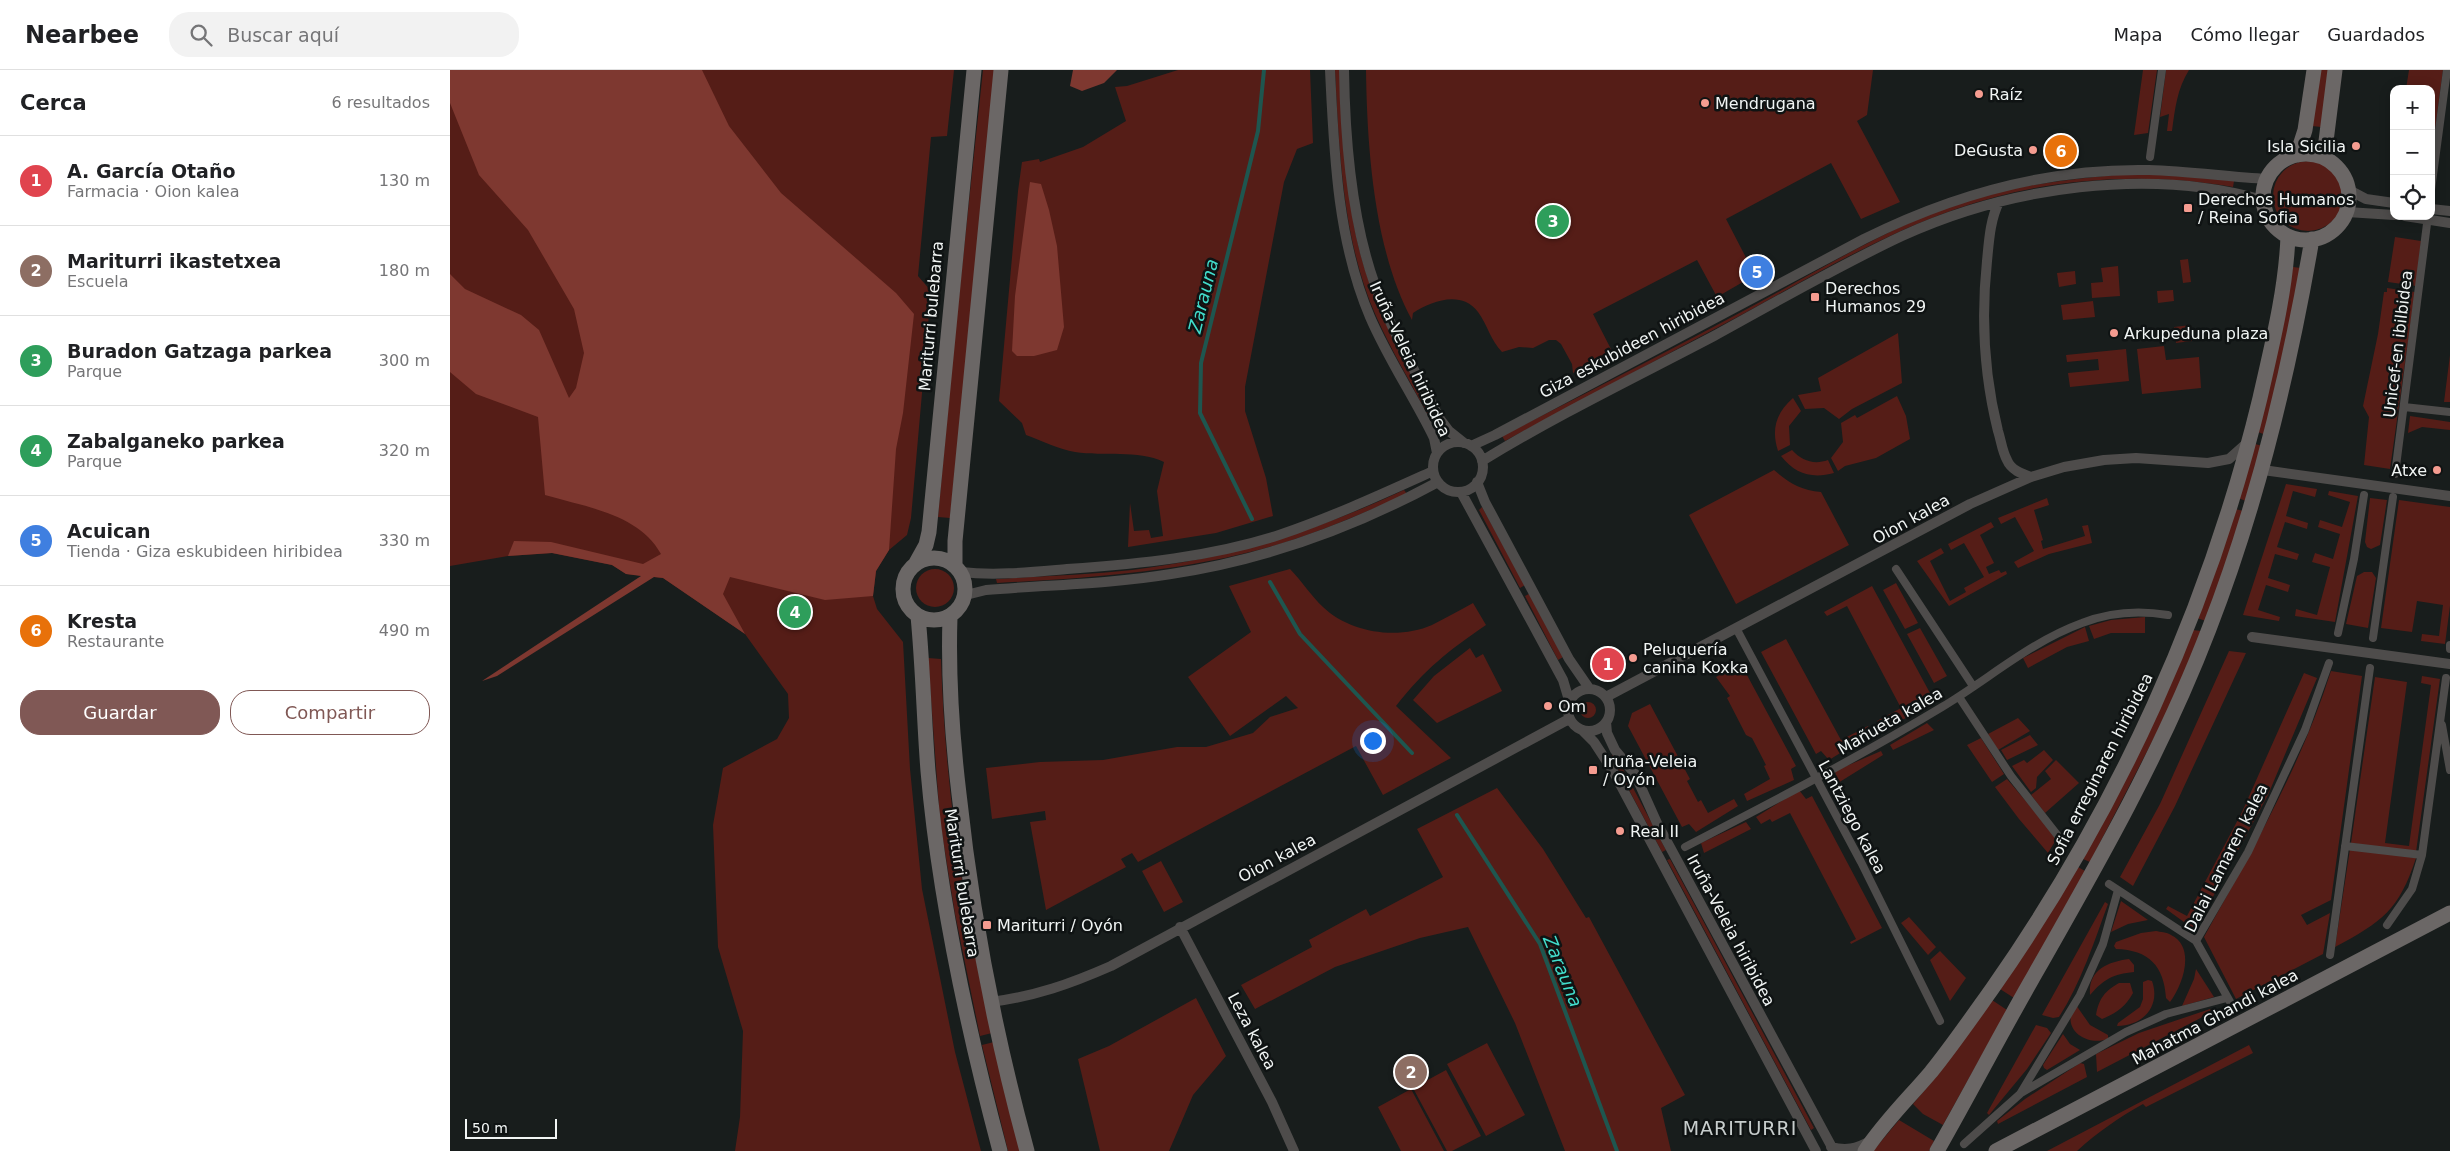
<!DOCTYPE html>
<html lang="es">
<head>
<meta charset="utf-8">
<style>
  body { margin:0; font-family:"DejaVu Sans",sans-serif; background:#f2f2f2; color:#202124 }
  .controls { position:absolute; right:15px; top:15px; display:grid; overflow:hidden; border-radius:10px; box-shadow:0 2px 12px #0003 }
  .controls button { width:45px; height:45px; display:grid; place-items:center; padding:0; border:0; border-bottom:1px solid #e0e0e0; background:#fff; color:#202124; font:25px sans-serif }
  .scale { position:absolute; left:15px; bottom:12px; width:92px; box-sizing:border-box; padding-left:5px; border:2px solid #f1f5f4; border-top:0; font-size:14px; line-height:18px; white-space:nowrap; color:#f1f5f4; -webkit-text-stroke:4px #0f1313; paint-order:stroke }
  .you { position:absolute; left:922px; top:670px; width:18px; height:18px; margin:-12px; border:4px solid #fff; border-radius:50%; background:#1a73e8; box-shadow:0 0 0 8px #1a73e833 }
  .badge { display:grid; place-items:center; width:32px; height:32px; border-radius:50%; background:#805855; color:#fff; font-size:16px; font-weight:700 }
  .pin { position:absolute; translate:-50% -50%; border:2px solid #fff; box-shadow:0 1px 5px #0006 }
  .list { margin:0; padding:0; list-style:none }
  h2 { display:flex; justify-content:space-between; align-items:center; height:65px; margin:0; padding:0 20px; font-size:21px }
  h2 small { font-size:16px; font-weight:400; color:#757577 }
  .list li { display:grid; grid-template-columns:32px 1fr auto; gap:15px; align-items:center; box-sizing:border-box; height:90px; padding:0 20px; border-top:1px solid #e0e0e0 }
  .list b { display:block; font-size:19px; white-space:nowrap }
  .list p { margin:0; font-size:16px; white-space:nowrap; color:#757577 }
  .list em { font-size:16px; font-style:normal; color:#757577 }
  .actions { display:flex; gap:10px; padding:15px 20px }
  .actions a { flex:1; padding:11px 0; border:1px solid #805855; border-radius:20px; text-align:center; font-size:18px; color:#805855 }
  .actions .main { background:#805855; color:#fff }
  .icon { flex:none; width:28px; height:28px; fill:none; stroke:currentColor; stroke-width:2; stroke-linecap:round; stroke-linejoin:round }
  .map { position:relative; flex:none; width:2000px; height:1081px; overflow:hidden }
  header { display:flex; align-items:center; gap:30px; box-sizing:border-box; height:70px; padding:0 25px; background:#fff; border-bottom:1px solid #e0e0e0 }
  header strong { font-size:24px }
  nav { display:flex; gap:28px; margin-inline-start:auto; font-size:18px }
  .search { width:350px; height:45px; background:#f2f2f2; display:flex; align-items:center; gap:12px; box-sizing:border-box; padding:0 18px; border-radius:20px; color:#757577; font-size:19px }
  main { display:flex }
  aside { flex:1; background:#fff }
  .map>svg:first-child { display:block }
  .green { fill:#551d17 }
  .forest { fill:#7e3830 }
  .lines { fill:none; stroke-linecap:round; stroke-linejoin:round }
  .stream { stroke:#1e564f; stroke-width:4 }
  .pedestrian { stroke:#4e4c4b; stroke-width:8 }
  .minor { stroke:#4e4c4b; stroke-width:10 }
  .secondary { stroke:#6b6766; stroke-width:15 }
  .poi-dot { fill:#f59c90; stroke:#0f1313; stroke-width:2 }
  .labels { text-anchor:middle; dominant-baseline:central; stroke-width:5; stroke-linejoin:round; paint-order:stroke }
  .poi-label { font-size:16px; fill:#f1f5f4; stroke:#0f1313; text-anchor:start }
  .street-label { font-size:16px; fill:#f1f5f4; stroke:#0f1313 }
  .water-label { font-size:18px; font-style:italic; fill:#42dccb; stroke:#0f1313 }
  .quarter-label { font-size:19px; letter-spacing:1px; fill:#c7cdcc; stroke:#0f1313 }
</style>
</head>
<body>
<header>
<strong>Nearbee</strong>
<div class="search"><svg class="icon" aria-label="search" viewBox="0 0 24 24"><circle cx="10" cy="10" r="6"/><path d="M15 15l6 6"/></svg>Buscar aquí</div>
<nav><a>Mapa</a><a>Cómo llegar</a><a>Guardados</a></nav>
</header>
<main>
<aside>
<h2>Cerca<small>6 resultados</small></h2>
<ul class="list">
<li><span class="badge" style="background:#e0444e">1</span><div><b>A. García Otaño</b><p>Farmacia · Oion kalea</p></div><em>130 m</em></li>
<li><span class="badge" style="background:#8d6e63">2</span><div><b>Mariturri ikastetxea</b><p>Escuela</p></div><em>180 m</em></li>
<li><span class="badge" style="background:#2e9e5b">3</span><div><b>Buradon Gatzaga parkea</b><p>Parque</p></div><em>300 m</em></li>
<li><span class="badge" style="background:#2e9e5b">4</span><div><b>Zabalganeko parkea</b><p>Parque</p></div><em>320 m</em></li>
<li><span class="badge" style="background:#3f7fe0">5</span><div><b>Acuican</b><p>Tienda · Giza eskubideen hiribidea</p></div><em>330 m</em></li>
<li><span class="badge" style="background:#e8710a">6</span><div><b>Kresta</b><p>Restaurante</p></div><em>490 m</em></li>
</ul>
<div class="actions"><a class="main">Guardar</a><a>Compartir</a></div>
</aside>
<div class="map">
<svg width="2000" height="1081" viewBox="0 0 2000 1081">
  <rect width="100%" height="100%" fill="#181d1c"/>
  <path class="green" d="M0,0H504L497,66L481,67L468,206L481,221L461,448L457,465L439,480L426,501L423,526L427,539L453,572L460,699L472,819L505,982L531,1081H285L290,1047L293,961L268,877L263,755L273,698L327,669L339,648L338,624L295,564L213,508L176,504L162,495L102,483L58,486L0,496Z
    M533,0H546L500,448L488,447L505,263Z
    M728,0H860L863,73L847,79L834,112L795,317V341L816,408L823,446L766,463L678,477L680,433L684,461L699,460L701,468L713,466L707,421L714,392C687,379 654,387 625,382C609,379 592,371 576,365L572,353L549,331L568,121L572,92L589,89L590,92L633,77L676,51L665,17L677,16Z
    M885,0H890C896,63 895,136 914,196C930,249 957,296 983,344L979,347C961,313 941,280 926,246C893,173 889,79 885,0Z
    M916,0H1423L1417,45L1407,51L1450,132L1411,149L1381,93L1276,149L1305,205L1267,227L1247,190L1143,244L1163,283L1123,303L1122,294L1111,274L1106,270H1099L1083,278L1069,277L1052,282C1041,271 1037,254 1028,242C1011,220 982,231 963,243L962,250C924,181 917,77 916,0Z
    M1693,0H1707L1698,63L1684,65Z
    M1716,0H1739C1727,19 1725,39 1722,61H1717L1719,44L1710,47Z
    M1870,0H1879L1871,57L1862,56Z
    M1959,0H1993L1981,90V19H1956Z
    M1823 126a35 35 0 1 1 70 0a35 35 0 1 1-70 0Z
    M1688,103L1753,106L1784,111L1783,117C1691,101 1595,108 1506,139C1431,165 1362,206 1293,244C1214,286 1134,329 1055,371L1052,366C1139,322 1225,278 1310,232C1384,192 1456,146 1539,124C1588,112 1638,107 1688,103Z
    M1945,167L1971,171L1966,216L1938,212Z
    M1738,189L1741,212L1733,213L1730,190Z
    M1668,196L1670,226L1642,228L1641,213L1653,212L1651,198Z
    M1843,197L1851,198L1816,365L1808,362Z
    M1625,201L1626,214L1609,217L1607,203Z
    M1937,218L1965,222L1940,399L1914,395L1919,347L1913,336L1928,264L1934,222H1937Z
    M1723,220L1724,231L1708,233L1707,221Z
    M1643,231L1645,247L1613,250L1611,235Z
    M1741,255L1742,271L1726,273L1724,257Z
    M1448,263L1452,313L1402,339L1389,349L1374,338L1355,339L1348,325L1371,321L1368,308Z
    M1714,276L1716,290L1749,287L1751,318L1692,324L1687,279Z
    M1676,279L1679,311L1620,317L1618,303L1649,300L1648,289L1617,292L1616,285Z
    M2000,285V332H1994Z
    M1447,326L1456,346L1460,369L1426,388L1395,396L1388,401L1381,388L1393,372L1391,353L1405,345L1407,348Z
    M1343,328L1351,341L1339,356L1340,375L1328,381C1321,359 1326,343 1343,328Z
    M1960,346L2000,352V360L1972,357L1958,363Z
    M1805,374L1813,376L1796,431L1788,428Z
    M1342,380C1352,391 1364,395 1378,390L1384,403C1362,409 1345,404 1331,386Z
    M1324,400C1339,413 1351,420 1371,422L1399,475L1286,534L1239,445Z
    M1836,414L1867,419L1865,427L1843,421L1836,446L1858,453L1857,459L1835,452L1827,477L1849,484L1847,490L1825,484L1818,508L1840,515L1838,522L1816,515L1808,540L1830,547L1829,551L1793,545Z
    M954,420L957,424C916,442 875,460 833,473C740,501 643,508 547,513L546,509C591,506 637,505 682,500C778,488 867,461 954,420Z
    M1879,421L1908,426L1885,552L1845,546L1846,539L1867,545L1880,497L1862,492L1865,483L1883,489L1890,464L1868,457L1870,450L1892,457L1900,432L1878,425Z
    M1597,428L1599,435L1584,440L1593,470L1591,471L1593,479L1635,466L1632,456L1638,455L1642,473L1599,484L1568,498L1564,492L1584,481L1565,447L1551,454L1548,448Z
    M1920,428L1937,430L1930,475L1921,479L1917,477L1915,472Z
    M1949,430L2000,437V536L1995,574L1971,571L1972,564L1989,566L1993,535L1967,531L1962,562L1931,558Z
    M1032,437L1075,515L1070,518L1029,440Z
    M1785,439L1794,441L1756,551L1747,548Z
    M1541,452L1544,457L1530,465L1544,493L1536,497L1539,504L1549,500L1551,503L1556,501L1557,504L1499,536L1467,491L1491,478L1494,483L1480,491L1500,531L1516,522L1514,518L1534,507L1514,473L1501,480L1498,474Z
    M466 518a19 19 0 1 1 38 0a19 19 0 1 1-38 0Z
    M840,499C852,511 861,526 873,537C900,563 948,570 982,555C996,548 1010,540 1023,533L1036,555C998,581 975,599 946,636L1001,688L933,725L906,676L688,792L682,783L671,789L676,797L596,840L580,752L596,750L595,741L542,749L536,698L590,692L653,690L727,677H756L803,663L820,647L848,638L836,626L780,666L738,607L801,562L779,516Z
    M1914,502H1922L1926,508L1918,558L1896,554L1907,506Z
    M1446,513L1468,553L1455,559L1433,520Z
    M1422,516L1480,623L1468,629L1471,641L1432,659L1427,651L1451,638L1397,536L1377,546L1374,542Z
    M1079,524L1113,587L1108,590L1075,526Z
    M1695,547V563H1661L1644,569L1639,556L1661,550Z
    M1635,557L1639,571L1617,577L1578,598L1573,588Z
    M1470,558L1497,606L1484,613L1457,564Z
    M1743,560L1751,561L1722,633L1640,792L1633,789Z
    M1336,569L1391,670L1418,656L1421,664L1379,690L1371,681L1366,684L1311,582Z
    M1020,578L1026,588L1033,584L1052,621L987,653L963,630L984,606Z
    M1779,581L1796,583L1725,736L1683,816L1670,807L1710,734Z
    M478,588L491,589C495,715 513,841 542,963L530,966L505,844L490,751Z
    M1291,594L1346,696L1341,699L1344,710L1297,731L1294,724L1320,709L1314,696L1316,695L1302,668L1296,665L1277,628L1280,626L1266,607Z
    M1881,601L1912,606L1881,830L1851,845L1857,855L1880,843L1873,884L1786,929L1754,867C1802,781 1851,696 1881,601Z
    M1854,603L1867,608L1818,725L1745,860L1716,839L1718,836L1737,846L1792,742Z
    M1972,606L1990,609L1966,782L1901,773L1925,607L1957,612L1935,773L1959,776L1981,615L1971,613Z
    M1130 640a8 8 0 1 1 16 0a8 8 0 1 1-16 0Z
    M1200,634L1240,709L1237,711L1248,732L1251,730L1258,743L1284,729L1288,736L1246,762L1239,754L1232,757L1178,656L1182,643Z
    M1568,648L1580,661L1548,680L1538,664Z
    M1477,653L1484,660L1443,680L1440,675Z
    M1580,665L1588,675L1557,690L1551,680Z
    M1531,668L1554,704L1542,712L1517,675Z
    M1594,680L1603,690L1587,707L1586,718L1581,722L1562,696L1574,690L1577,693Z
    M1431,681L1433,685L1388,713L1385,701Z
    M1165,684L1216,780L1212,782L1161,686Z
    M1606,690L1629,713L1595,743L1581,725L1601,709L1595,701Z
    M1557,709L1607,768L1598,783L1569,749L1545,717Z
    M1047,718L1093,779L1136,848L1139,847L1235,1025L1211,1038L1221,1081H1115L1065,953L1018,857L970,868L885,897L805,939L791,915L862,877L859,870L916,839L920,846L993,807L967,759Z
    M1349,720L1356,729L1362,726L1432,858L1401,874L1400,872L1406,869L1340,743L1322,752L1320,749L1311,754L1306,747Z
    M1296,752L1301,759L1254,783L1251,773Z
    M1900,779L1966,788C1949,840 1932,852 1885,877Z
    M1220,789L1364,1058L1361,1060L1217,790Z
    M711,791L733,832L714,842L692,801Z
    M1628,797L1635,801L1564,928L1550,919Z
    M1671,831L1698,850L1678,854L1661,862Z
    M1655,832L1658,834C1644,872 1631,913 1609,947L1603,948L1592,945Z
    M1459,847L1486,877L1478,885L1451,853Z
    M1706,861C1710,862 1717,862 1721,865C1746,877 1733,915 1720,932L1716,928C1714,896 1699,880 1666,879L1664,876L1666,872L1691,863Z
    M1490,881L1516,908L1500,931L1480,890Z
    M1679,889L1684,895V902C1663,904 1654,909 1640,925C1638,900 1657,892 1679,889Z
    M1746,899L1764,927L1732,936L1744,909Z
    M1698,910L1702,911C1711,936 1693,956 1667,956L1668,953L1690,937L1693,929V912Z
    M1669,913H1680L1683,923C1675,937 1667,943 1652,949L1646,945C1649,928 1655,921 1669,913Z
    M746,928L776,986L743,1025L719,1081H650L628,989L659,976Z
    M1542,930L1557,940L1493,1055L1473,1044L1463,1034L1490,1002Z
    M1626,935L1640,955L1658,965V969C1635,977 1609,957 1626,935Z
    M1760,939L1762,942L1647,1002L1646,984L1689,963Z
    M1586,955L1597,958L1601,963L1577,999L1539,1045L1537,1043Z
    M1613,964L1620,974L1630,980L1597,1000L1594,998L1593,995Z
    M544,972L571,1081H558L532,975Z
    M1037,973L1075,1045L1036,1066L997,994Z
    M1799,975L1803,983L1696,1037L1693,1034C1668,1048 1648,1062 1627,1081H1597Z
    M1630,993L1634,994L1637,1007L1548,1054L1547,1051L1575,1029Z
    M996,1000L1031,1066L1002,1081H997L963,1018Z
    M961,1019L994,1081H951L928,1037Z
    M1449,1050L1484,1071L1479,1081H1423Z"/>
  <path class="forest" d="M0,0H252L279,56L331,123L446,223L464,244L453,343L446,379L439,480L426,501L423,526L375,530L280,507L273,524L295,564L213,508L204,507L47,606L32,611L191,506L176,504L162,495L102,483L58,486L64,471L101,472L193,494L211,484C189,444 136,437 95,425L88,347L26,324L0,302V204L15,219L71,245L89,260L119,328L126,318L134,283L124,239L78,160L29,105L0,33Z
    M623,0H667L654,13L632,21L620,16Z
    M580,112L591,114L599,140L607,176L614,257L607,280L584,286H567L562,281L565,226Z"/>
  <g class="lines">
    <path class="stream" d="M802,449L750,343L751,293L808,61L814,0
      M820,512L850,564L962,683
      M1007,745L1090,874L1167,1081"/>
    <path class="pedestrian" d="M1700,87L1712,0
      M1981,120L1997,0
      M1954,337L2000,342
      M1945,404L1978,146
      M1446,499L1523,616
      M1286,558L1411,792L1490,951
      M1888,563L1904,489L1914,425
      M1923,568L1943,427
      M2000,579V575
      M1509,627L1561,706L1612,771
      M1992,655L2000,700
      M1895,776L1972,785
      M1235,777C1322,732 1409,687 1492,637C1539,609 1580,572 1632,553C1660,542 1688,540 1718,545
      M1659,814L1746,871
      M1937,855L1962,819L1972,785L1996,608
      M1880,885L1920,598
      M1783,937L1746,871L1798,782L1855,660L1879,593
      M1571,1023L1676,962L1716,944L1777,928
      M1514,1074L1570,1024L1630,925L1653,874L1668,820"/>
    <path class="minor" d="M880,0C884,82 887,170 920,247C938,289 964,327 984,368L987,383
      M894,0C895,68 902,151 925,215C942,262 967,305 990,349L999,361L1014,373
      M1899,120L1916,129L1944,133
      M1549,132C1540,150 1539,171 1537,191C1531,248 1534,305 1548,361C1551,370 1552,381 1557,390C1561,400 1572,404 1581,407
      M1981,139L2000,141
      M1897,142L1944,145
      M1955,146L2000,153
      M983 397a25 25 0 1 1 50 0a25 25 0 1 1-50 0Z
      M1021,376L1045,365L1414,169C1504,124 1598,98 1699,100C1739,101 1778,107 1817,109
      M1032,391C1107,345 1186,307 1264,266C1326,232 1388,196 1452,166C1559,117 1698,97 1813,130
      M1813,400L2000,426
      M1027,412L1035,432L1119,589L1139,618
      M1011,422L1113,610L1119,630
      M511,502C546,506 582,502 617,499C688,494 761,487 829,465C882,447 932,424 983,401
      M516,525L536,520C597,515 660,514 721,504C814,490 905,457 988,412
      M1802,567L2000,594
      M1118 640a21 21 0 1 1 42 0a21 21 0 1 1-42 0Z
      M1156,627L1520,434L1581,407L1614,397L1654,390L1686,388L1758,393L1779,389L1797,373
      M1156,652L1157,663L1165,680L1185,704L1207,753L1384,1081
      M1132,660L1144,672L1163,701L1366,1081
      M730,857L822,1032L844,1081
      M541,932C586,926 620,914 661,896L1119,649
      M1381,1077C1396,1081 1406,1079 1420,1071"/>
    <path class="secondary" d="M1813 127a43 43 0 1 1 86 0a43 43 0 1 1-86 0Z
      M1847,85L1855,60L1864,0
      M1874,87L1885,0
      M453 519a31 31 0 1 1 62 0a31 31 0 1 1-62 0Z
      M466,493L476,475L479,462L524,0
      M505,495V471L551,0
      M468,546C473,598 474,650 478,701C489,829 517,957 550,1081
      M500,547C498,607 502,665 509,724C522,845 545,964 577,1081
      M1415,1081C1434,1052 1459,1028 1481,1002C1502,976 1522,947 1542,919C1667,741 1759,539 1810,328C1822,275 1836,220 1838,166
      M1487,1081C1519,1025 1549,967 1581,911C1646,797 1712,682 1759,559C1808,433 1839,303 1862,169
      M1546,1081L2000,843"/>
  </g>
  <g class="poi-dot">
    <circle cx="1529" cy="24" r="5"/>
    <circle cx="1255" cy="33" r="5"/>
    <circle cx="1906" cy="76" r="5"/>
    <circle cx="1583" cy="80" r="5"/>
    <rect x="1733" y="133" width="10" height="10" rx="2.5"/>
    <rect x="1360" y="222" width="10" height="10" rx="2.5"/>
    <circle cx="1664" cy="263" r="5"/>
    <circle cx="1987" cy="400" r="5"/>
    <circle cx="1183" cy="588" r="5"/>
    <circle cx="1098" cy="636" r="5"/>
    <rect x="1138" y="695" width="10" height="10" rx="2.5"/>
    <circle cx="1170" cy="761" r="5"/>
    <rect x="532" y="850" width="10" height="10" rx="2.5"/>
  </g>
  <g class="labels">
    <g class="poi-label">
      <text x="1539" y="24">Raíz</text>
      <text x="1265" y="33">Mendrugana</text>
      <text x="1896" y="76" text-anchor="end">Isla Sicilia</text>
      <text x="1573" y="80" text-anchor="end">DeGusta</text>
      <text x="1748" y="129">Derechos Humanos<tspan x="1748" dy="18">/ Reina Sofia</tspan></text>
      <text x="1375" y="218">Derechos<tspan x="1375" dy="18">Humanos 29</tspan></text>
      <text x="1674" y="263">Arkupeduna plaza</text>
      <text x="1977" y="400" text-anchor="end">Atxe</text>
      <text x="1193" y="579">Peluquería<tspan x="1193" dy="18">canina Koxka</tspan></text>
      <text x="1108" y="636">Om</text>
      <text x="1153" y="691">Iruña-Veleia<tspan x="1153" dy="18">/ Oyón</tspan></text>
      <text x="1180" y="761">Real II</text>
      <text x="547" y="855">Mariturri / Oyón</text>
    </g>
    <g class="street-label">
      <text transform="translate(481 246) rotate(-85)">Mariturri bulebarra</text>
      <text transform="translate(1948 274) rotate(-83)">Unicef-en ibilbidea</text>
      <text transform="translate(1182 275) rotate(-28)">Giza eskubideen hiribidea</text>
      <text transform="translate(960 289) rotate(65)">Iruña-Veleia hiribidea</text>
      <text transform="translate(1461 449) rotate(-29)">Oion kalea</text>
      <text transform="translate(1440 651) rotate(-30)">Mañueta kalea</text>
      <text transform="translate(1650 699) rotate(-63)">Sofia erreginaren hiribidea</text>
      <text transform="translate(1402 747) rotate(62)">Lantziego kalea</text>
      <text transform="translate(827 788) rotate(-28)">Oion kalea</text>
      <text transform="translate(1776 788) rotate(-63)">Dalai Lamaren kalea</text>
      <text transform="translate(512 813) rotate(81)">Mariturri bulebarra</text>
      <text transform="translate(1281 860) rotate(62)">Iruña-Veleia hiribidea</text>
      <text transform="translate(1765 947) rotate(-28)">Mahatma Ghandi kalea</text>
      <text transform="translate(802 961) rotate(62)">Leza kalea</text>
    </g>
    <g class="water-label">
      <text transform="translate(753 226) rotate(-76)">Zarauna</text>
      <text transform="translate(1113 901) rotate(68)">Zarauna</text>
    </g>
    <g class="quarter-label">
      <text x="1290" y="1058">MARITURRI</text>
    </g>
  </g>
</svg>
<div class="controls">
<button>+</button>
<button>−</button>
<button><svg class="icon" aria-label="locate" viewBox="0 0 24 24"><circle cx="12" cy="12" r="6"/><path d="M12 2v4M12 18v4M2 12h4M18 12h4"/></svg></button>
</div>
<div class="scale">50 m</div>
<div class="you"></div>
<div class="pin badge" style="left:1158px;top:594px;background:#e0444e">1</div>
<div class="pin badge" style="left:961px;top:1002px;background:#8d6e63">2</div>
<div class="pin badge" style="left:1103px;top:151px;background:#2e9e5b">3</div>
<div class="pin badge" style="left:345px;top:542px;background:#2e9e5b">4</div>
<div class="pin badge" style="left:1307px;top:202px;background:#3f7fe0">5</div>
<div class="pin badge" style="left:1611px;top:81px;background:#e8710a">6</div>
</div>
</main>
</body>
</html>
